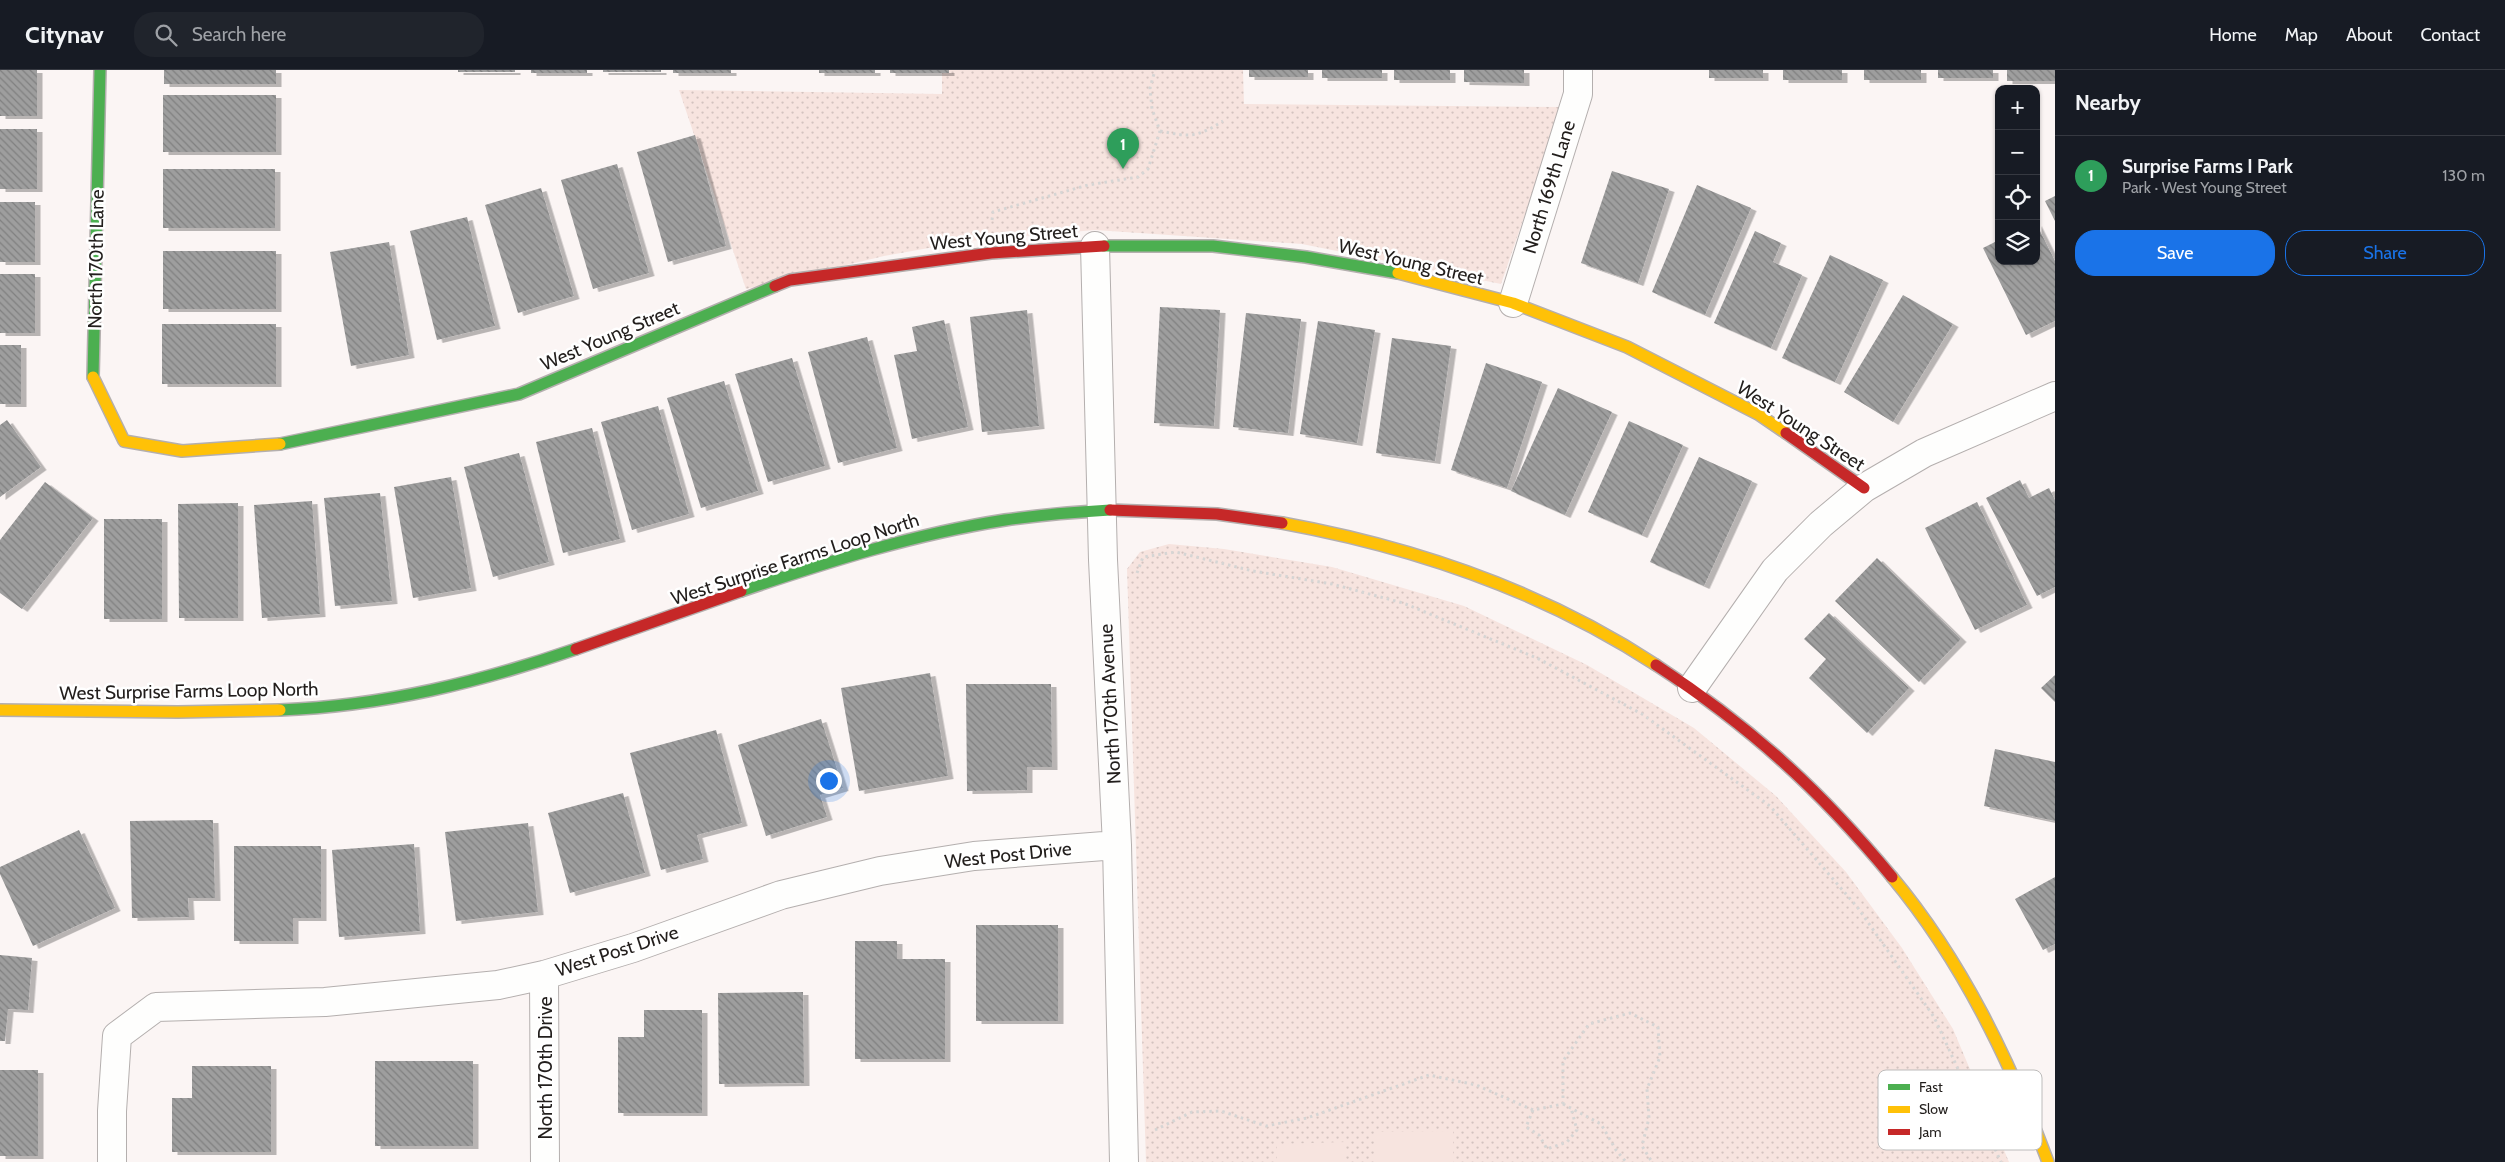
<!DOCTYPE html>
<html lang="en">
<head>
<meta charset="utf-8">
<style>
  body { margin:0; font-family:Cabin,sans-serif; background:#20242c; color:#f1f3f6 }
  .controls { position:absolute; right:15px; top:15px; display:grid; overflow:hidden; border-radius:10px; box-shadow:0 1px 4px #0004 }
  .controls button { width:45px; height:45px; display:grid; place-items:center; padding:0; border:0; border-bottom:1px solid #363941; background:#171b24; color:#f1f3f6; font:25px sans-serif }
  .you { position:absolute; left:828px; top:710px; width:18px; height:18px; margin:-12px; border:4px solid #fff; border-radius:50%; background:#1a73e8; box-shadow:0 0 0 8px #1a73e833 }
  .badge { display:grid; place-items:center; width:32px; height:32px; border-radius:50%; background:#1a73e8; color:#fff; font-size:16px; font-weight:700 }
  .pin { position:absolute; translate:-50% -41px; filter:drop-shadow(0 1px 2px #0008) }
  .pin::after { content:''; position:absolute; top:26px; width:18px; height:15px; background:inherit; clip-path:polygon(0 0,100% 0,50% 100%) }
  .list { margin:0; padding:0; list-style:none }
  h2 { display:flex; justify-content:space-between; align-items:center; height:65px; margin:0; padding:0 20px; font-size:21px }
  h2 small { font-size:16px; font-weight:400; color:#9ea1a6 }
  .list li { display:grid; grid-template-columns:32px 1fr auto; gap:15px; align-items:center; box-sizing:border-box; height:80px; padding:0 20px; border-top:1px solid #363941 }
  .list b { display:block; font-size:19px; white-space:nowrap }
  .list p { margin:0; font-size:16px; white-space:nowrap; color:#9ea1a6 }
  .list em { font-size:16px; font-style:normal; color:#9ea1a6 }
  .actions { display:flex; gap:10px; padding:15px 20px }
  .actions a { flex:1; padding:11px 0; border:1px solid #1a73e8; border-radius:20px; text-align:center; font-size:18px; color:#1a73e8 }
  .actions .main { background:#1a73e8; color:#fff }
  .icon { flex:none; width:28px; height:28px; fill:none; stroke:currentColor; stroke-width:2; stroke-linecap:round; stroke-linejoin:round }
  .map { position:relative; flex:none; width:2055px; height:1092px; overflow:hidden }
  header { display:flex; align-items:center; gap:30px; box-sizing:border-box; height:70px; padding:0 25px; background:#171b24; border-bottom:1px solid #363941 }
  header strong { font-size:24px }
  nav { display:flex; gap:28px; margin-inline-start:auto; font-size:18px }
  .search { width:350px; height:45px; background:#20242c; display:flex; align-items:center; gap:12px; box-sizing:border-box; padding:0 18px; border-radius:20px; color:#9ea1a6; font-size:19px }
  main { display:flex }
  aside { flex:1; background:#171b24 }
  .map>svg:first-child { display:block }
  .park { fill:url(#park-dots) }
  .pitch { fill:#f7e4df }
  .building { fill:url(#building-back-hatch); filter:url(#shadow) }
  .lines { fill:none; stroke-linecap:round; stroke-linejoin:round }
  .street-casing { stroke:#b4afae; stroke-width:30 }
  .fast-casing { stroke:#b4afae; stroke-width:14 }
  .slow-casing { stroke:#b4afae; stroke-width:14 }
  .jam-casing { stroke:#b4afae; stroke-width:14 }
  .path { stroke:#d6d5d4; stroke-width:3; stroke-dasharray:2.5 4; stroke-linecap:butt }
  .street { stroke:#fefefd; stroke-width:28 }
  .fast { stroke:#4caf50; stroke-width:11 }
  .slow { stroke:#ffc107; stroke-width:11 }
  .jam { stroke:#c62828; stroke-width:11 }
  .labels { text-anchor:middle; dominant-baseline:central; stroke-width:5; stroke-linejoin:round; paint-order:stroke }
  .street-label { font-size:19px; fill:#221e1c; stroke:#fff }
  .key { fill:#fff; stroke:#bdbcbb; stroke-width:1 }
  .key-label { font-size:14px; fill:#221e1c }
</style>
</head>
<body>
<header>
<strong>Citynav</strong>
<div class="search"><svg class="icon" aria-label="search" viewBox="0 0 24 24"><circle cx="10" cy="10" r="6"/><path d="M15 15l6 6"/></svg>Search here</div>
<nav><a>Home</a><a>Map</a><a>About</a><a>Contact</a></nav>
</header>
<main>
<div class="map">
<svg width="2055" height="1092" viewBox="0 0 2055 1092">
  <defs>
    <pattern id="park-dots" width="8" height="8" patternUnits="userSpaceOnUse" patternTransform="scale(1.25)"><rect width="8" height="8" fill="#f7e4df"/><path d="M2 2h.1M6 6h.1" fill="none" stroke="#d3c3bf" stroke-width="1.8" stroke-linecap="round"/></pattern>
    <pattern id="building-back-hatch" width="6" height="6" patternUnits="userSpaceOnUse" patternTransform="scale(1.25)"><rect width="6" height="6" fill="#9e9e9e"/><path d="M-1 5l2 2M0 0l6 6M5-1l2 2" fill="none" stroke="#808080"/></pattern>
    <filter id="shadow"><feDropShadow dx="5.5" dy="3" stdDeviation="0" flood-color="#0004"/></filter>
  </defs>
  <rect width="100%" height="100%" fill="#fbf5f4"/>
  <path class="park" d="M942,0H1243L1244,34L1562,37L1501,214L1302,174L1095,160L968,171L884,186L746,219L679,20L942,24Z
    M1169,474L1224,479L1332,497L1464,536L1587,595L1694,658L1776,726L1846,802L1902,878L1953,959L2009,1092H1146L1127,499L1140,482Z"/>
  <path class="pitch" d="M1453,1061V1092H1376V1062Z
    M1346,1072V1092H1277V1074Z"/>
  <path class="building" d="M0,0H37V46H0Z
    M164,0H276V14H164Z
    M458,0H515V2H458Z
    M531,0H587V3H531Z
    M603,0H661V2H603Z
    M673,0H731V3H673Z
    M819,0H875V3H819Z
    M890,0H949V3H890Z
    M1249,0H1308V7H1249Z
    M1322,0H1382V8H1322Z
    M1394,0H1450V10H1394Z
    M1464,0H1524V13L1464,12Z
    M1709,0H1763V8H1709Z
    M1783,0H1842V10H1783Z
    M1864,0H1921V10H1864Z
    M1938,0H1993V8H1938Z
    M2007,0H2055V11H2007Z
    M163,25H276V82H163Z
    M0,59H37V119H0Z
    M695,65L726,176L668,192L637,82Z
    M617,94L649,203L593,219L561,110Z
    M163,99H275V158H163Z
    M1612,101L1669,119L1638,213L1581,193Z
    M1697,115L1751,138L1705,245L1652,222Z
    M541,118L574,226L518,243L485,135Z
    M2055,126V151L2045,131Z
    M0,132H35V192H0Z
    M467,147L495,256L437,270L410,161Z
    M2036,153L2055,191V251L2026,265L1983,178L1999,170V191H2036Z
    M1755,161L1781,173L1773,192L1802,205L1771,278L1714,253Z
    M389,172L409,285L351,296L330,182Z
    M163,181H276V239H163Z
    M1830,185L1883,210L1835,312L1782,288Z
    M0,204H35V263H0Z
    M1903,225L1953,254L1893,352L1844,322Z
    M1160,237L1220,240L1214,356L1154,353Z
    M1027,240L1039,356L982,362L970,247Z
    M1246,243L1301,249L1288,363L1233,357Z
    M944,250L968,357L912,369L894,285L917,281L912,257Z
    M1318,251L1375,260L1357,373L1300,364Z
    M162,254H276V314H162Z
    M867,267L897,378L838,393L808,282Z
    M1392,268L1451,276L1435,391L1376,383Z
    M0,275H21V334H0Z
    M792,288L825,396L768,412L735,304Z
    M1486,293L1542,312L1507,418L1451,400Z
    M724,311L758,421L701,438L667,328Z
    M1558,318L1612,342L1565,445L1511,421Z
    M658,336L689,444L632,460L601,352Z
    M7,350L41,397L0,427V355Z
    M1629,351L1683,375L1642,465L1588,442Z
    M592,358L620,469L563,483L536,372Z
    M519,383L549,492L493,507L464,397Z
    M1699,387L1752,411L1704,516L1650,492Z
    M451,407L471,518L413,528L394,417Z
    M2020,410L2029,428L2049,418L2055,430V517L2037,526L1986,428Z
    M45,412L93,448L22,539L0,523V470Z
    M380,423L392,531L335,536L324,428Z
    M312,431L320,544L262,548L254,435Z
    M1977,432L2027,535L1975,560L1925,458Z
    M238,433V548H179L178,434Z
    M104,449H162V549H104Z
    M1877,488L1961,569L1919,612L1835,531Z
    M1829,543L1909,618L1867,663L1809,608L1826,589L1804,569Z
    M930,603L948,706L859,721L841,618Z
    M2055,605V632L2041,618Z
    M966,614H1051L1052,697H1027V720L967,721Z
    M821,649L843,718L820,725L827,747L766,766L738,675Z
    M716,660L742,753L697,765L703,789L661,800L630,683Z
    M1995,679L2055,692V751L1984,736Z
    M623,723L645,803L570,823L548,743Z
    M213,750L215,828H188L189,847L132,848L130,751Z
    M528,753L538,842L456,851L445,762Z
    M79,760L115,838L33,876L0,804V797Z
    M414,774L420,861L339,867L332,780Z
    M234,776H321V848H293V871H234Z
    M2055,807V874L2043,880L2015,829Z
    M976,855H1058V951H976Z
    M855,871H897V889H945V989H855Z
    M0,885L32,888L28,940L8,939L5,971H0Z
    M803,922L804,1013L719,1014L718,923Z
    M644,940H702V1043H618V967H644Z
    M375,991H473V1076H375Z
    M192,996H271V1082H172V1028H192Z
    M0,1000H38V1086H0Z"/>
  <g class="lines">
    <g class="street-casing">
      <path id="street" d="M1095,176L1103,490L1117,775L1124,1092
        M1513,233L1578,24V0
        M1692,618L1775,500L1821,454L1864,418L1924,383L2055,326
        M544,905L545,1092
        M112,1092V1041L117,966L156,937L325,932L498,915L544,905L633,878L781,825L880,801L974,786L1117,775"/>
    </g>
    <g class="fast-casing">
      <path id="fast" d="M1104,176H1213L1306,187L1398,203
        M93,307L100,0
        M280,374L519,324L775,216
        M741,521C827,492 914,464 1005,450C1040,445 1075,442 1110,440
        M280,640C383,636 480,612 576,579"/>
    </g>
    <g class="slow-casing">
      <path id="slow" d="M1398,203L1513,233L1627,277L1758,344L1786,363
        M93,307L124,371L182,381L280,374
        M1282,453C1414,477 1543,521 1656,595
        M0,640L178,642L280,640
        M1892,807C1962,891 2010,991 2048,1092"/>
    </g>
    <g class="jam-casing">
      <path id="jam" d="M775,216L790,210L991,183L1104,176
        M1786,363L1864,418
        M1110,440L1217,444L1282,453
        M576,579L741,521
        M1656,595C1751,657 1819,719 1892,807"/>
    </g>
    <path class="path" d="M1160,61C1190,67 1196,68 1223,51
      M992,150L993,142L1088,115L1138,107L1148,99L1160,61L1152,39L1150,18L1155,0
      M1137,503L1143,487L1176,482L1253,501L1332,514L1403,533L1537,588L1642,644L1770,736L1858,838L1934,947L2001,1092
      M1563,1034L1601,1054L1616,1080L1626,1092
      M1533,1040L1526,1057L1539,1065L1547,1079L1567,1072L1577,1060L1571,1038
      M1155,1060L1192,1042L1221,1041L1266,1056L1307,1048L1429,1005L1476,1015L1533,1040L1563,1034V991L1589,954L1630,943L1658,957L1660,987L1647,1019L1649,1048L1642,1076L1652,1092"/>
    <use href="#street" class="street"/>
    <use href="#fast" class="fast"/>
    <use href="#slow" class="slow"/>
    <use href="#jam" class="jam"/>
  </g>
  <g class="labels">
    <g class="street-label">
      <text transform="translate(1549 117) rotate(-73)">North 169th Lane</text>
      <text transform="translate(1004 167) rotate(-5)">West Young Street</text>
      <text transform="translate(96 189) rotate(-89)">North 170th Lane</text>
      <text transform="translate(1411 192) rotate(13)">West Young Street</text>
      <text transform="translate(610 266) rotate(-23)">West Young Street</text>
      <text transform="translate(1801 356) rotate(33)">West Young Street</text>
      <text transform="translate(795 489) rotate(-18)">West Surprise Farms Loop North</text>
      <text transform="translate(189 621) rotate(-1)">West Surprise Farms Loop North</text>
      <text transform="translate(1110 634) rotate(-93)">North 170th Avenue</text>
      <text transform="translate(1008 785) rotate(-6)">West Post Drive</text>
      <text transform="translate(617 881) rotate(-18)">West Post Drive</text>
      <text transform="translate(545 998) rotate(-90)">North 170th Drive</text>
    </g>
  </g>
  <rect x="1878" y="1000" width="164" height="80" rx="8" class="key"/>
  <rect x="1888" y="1014" width="22" height="6" fill="#4caf50"/>
  <rect x="1888" y="1036" width="22" height="7" fill="#ffc107"/>
  <rect x="1888" y="1059" width="22" height="6" fill="#c62828"/>
  <g class="key-label">
    <text x="1919" y="1022">Fast</text>
    <text x="1919" y="1044">Slow</text>
    <text x="1919" y="1067">Jam</text>
  </g>
</svg>
<div class="controls">
<button>+</button>
<button>−</button>
<button><svg class="icon" aria-label="locate" viewBox="0 0 24 24"><circle cx="12" cy="12" r="6"/><path d="M12 2v4M12 18v4M2 12h4M18 12h4"/></svg></button>
<button><svg class="icon" aria-label="layers" viewBox="0 0 24 24"><path d="M12 4l9 5-9 5-9-5zM3 14l9 5 9-5"/></svg></button>
</div>
<div class="you"></div>
<div class="pin badge" style="left:1123px;top:99px;background:#2e9e5b">1</div>
</div>
<aside>
<h2>Nearby<small></small></h2>
<ul class="list">
<li><span class="badge" style="background:#2e9e5b">1</span><div><b>Surprise Farms I Park</b><p>Park · West Young Street</p></div><em>130 m</em></li>
</ul>
<div class="actions"><a class="main">Save</a><a>Share</a></div>
</aside>
</main>
</body>
</html>
